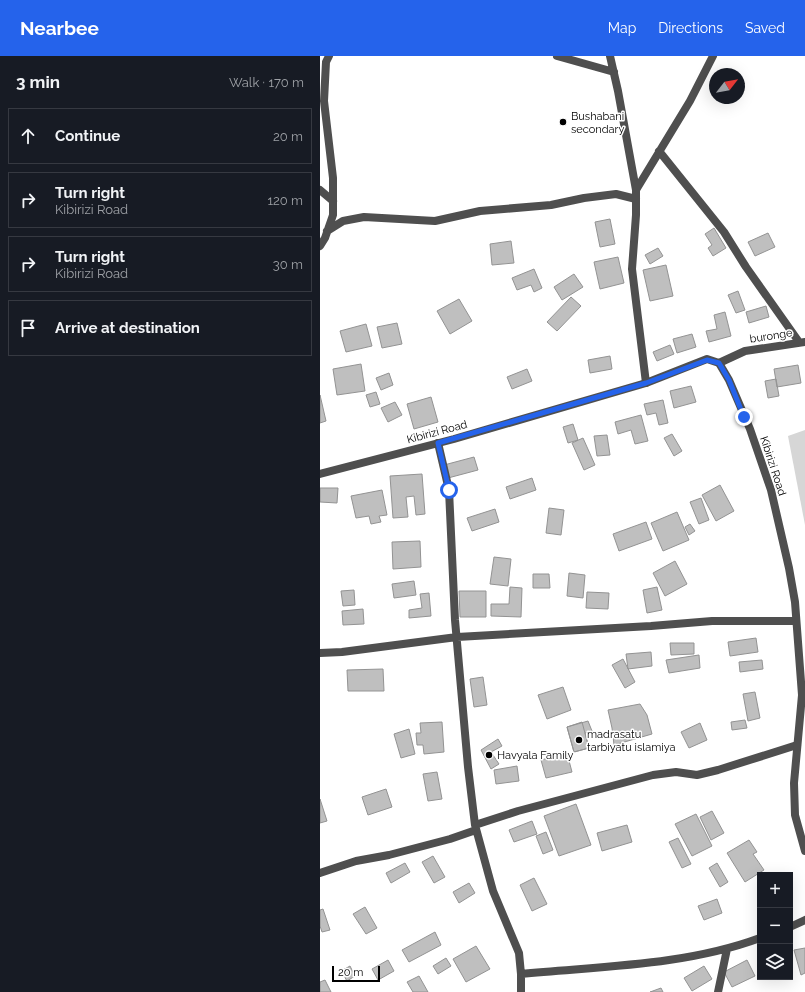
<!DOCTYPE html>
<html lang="en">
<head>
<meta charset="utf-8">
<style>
  body { margin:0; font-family:Raleway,sans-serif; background:#20242c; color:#f1f3f6 }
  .controls { position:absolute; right:12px; bottom:12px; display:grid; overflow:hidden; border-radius:0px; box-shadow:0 4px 16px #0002 }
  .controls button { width:36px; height:36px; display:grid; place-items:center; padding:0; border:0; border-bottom:1px solid #363941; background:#171b24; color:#f1f3f6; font:20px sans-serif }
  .compass { position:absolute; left:389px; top:12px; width:36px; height:36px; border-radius:50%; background:#171b24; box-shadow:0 4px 16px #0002; rotate:59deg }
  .scale { position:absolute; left:12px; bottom:10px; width:48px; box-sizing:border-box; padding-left:4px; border:2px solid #000; border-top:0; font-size:11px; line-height:14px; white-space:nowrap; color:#000; -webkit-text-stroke:3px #fff; paint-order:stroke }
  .stop { position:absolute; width:12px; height:12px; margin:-9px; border:3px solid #2563eb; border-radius:50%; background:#fff }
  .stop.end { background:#2563eb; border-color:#fff; box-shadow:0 1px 4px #0008 }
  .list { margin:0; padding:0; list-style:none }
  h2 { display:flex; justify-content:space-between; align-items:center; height:52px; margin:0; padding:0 16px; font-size:17px }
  h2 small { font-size:13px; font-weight:400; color:#9ea1a6 }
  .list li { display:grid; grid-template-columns:26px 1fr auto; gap:12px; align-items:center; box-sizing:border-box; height:56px; margin:0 8px 8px; padding:0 8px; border:1px solid #363941; border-radius:0px }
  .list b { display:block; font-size:15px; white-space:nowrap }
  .list p { margin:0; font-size:13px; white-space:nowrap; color:#9ea1a6 }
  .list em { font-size:13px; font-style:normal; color:#9ea1a6 }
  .icon { flex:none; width:22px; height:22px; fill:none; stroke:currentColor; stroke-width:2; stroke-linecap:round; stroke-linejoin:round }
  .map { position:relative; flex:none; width:485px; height:936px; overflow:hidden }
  header { display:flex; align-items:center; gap:24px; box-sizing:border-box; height:56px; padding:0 20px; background:#2563eb; color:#fff }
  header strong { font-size:19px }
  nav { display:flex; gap:22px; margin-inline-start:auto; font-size:14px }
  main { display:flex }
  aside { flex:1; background:#171b24 }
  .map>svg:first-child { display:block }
  .green { fill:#d6d6d6 }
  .building { fill:#bfbfbf; stroke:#939393 }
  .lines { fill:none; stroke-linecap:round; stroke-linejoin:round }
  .service { stroke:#4f4f4f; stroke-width:8 }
  .minor { stroke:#4f4f4f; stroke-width:8 }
  .tertiary { stroke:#4f4f4f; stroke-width:8 }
  .route { stroke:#2563eb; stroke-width:5 }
  .poi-dot { fill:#000; stroke:#fff; stroke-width:1.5 }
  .labels { text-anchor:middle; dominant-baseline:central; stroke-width:3; stroke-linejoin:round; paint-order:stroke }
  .poi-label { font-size:11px; fill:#000; stroke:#fff; text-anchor:start }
  .street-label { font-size:11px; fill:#000; stroke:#fff }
</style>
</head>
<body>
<header>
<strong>Nearbee</strong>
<nav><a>Map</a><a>Directions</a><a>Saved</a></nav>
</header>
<main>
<aside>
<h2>3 min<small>Walk · 170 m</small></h2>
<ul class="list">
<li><svg class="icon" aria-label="ahead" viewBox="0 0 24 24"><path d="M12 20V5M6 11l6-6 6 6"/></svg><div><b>Continue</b></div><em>20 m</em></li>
<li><svg class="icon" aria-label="right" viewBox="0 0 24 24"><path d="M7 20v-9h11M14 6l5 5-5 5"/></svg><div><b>Turn right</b><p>Kibirizi Road</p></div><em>120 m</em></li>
<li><svg class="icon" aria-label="right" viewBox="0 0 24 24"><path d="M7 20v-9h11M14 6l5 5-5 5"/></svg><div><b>Turn right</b><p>Kibirizi Road</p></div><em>30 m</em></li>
<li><svg class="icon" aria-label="arrive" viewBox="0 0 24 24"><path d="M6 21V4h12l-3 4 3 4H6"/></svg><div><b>Arrive at destination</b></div></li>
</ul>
</aside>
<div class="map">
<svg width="485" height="936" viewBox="0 0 485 936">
  <rect width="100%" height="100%" fill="#fff"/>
  <path class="green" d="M485,374V469L468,380Z"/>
  <path class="building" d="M290,163L295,188L280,191L275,166Z
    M394,172L406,192L393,200L388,192L392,189L385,178Z
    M448,177L455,191L435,200L428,186Z
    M191,185L194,207L172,209L170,188Z
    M338,192L343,200L330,208L325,199Z
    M298,201L304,227L280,233L274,206Z
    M346,209L353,240L330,245L323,214Z
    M214,213L222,232L214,236L211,229L197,234L192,222Z
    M254,218L263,231L242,244L234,231Z
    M418,235L425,254L416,257L408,239Z
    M251,241L261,250L237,275L227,266Z
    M139,243L152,265L130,278L117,255Z
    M446,250L449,261L429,267L426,256Z
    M405,256L411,280L389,286L386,275L397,273L394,259Z
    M77,267L82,288L62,292L57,271Z
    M46,268L52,290L26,296L20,275Z
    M372,278L376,291L357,297L353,283Z
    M350,289L354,298L337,305L333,296Z
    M290,300L292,313L270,317L268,304Z
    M41,308L45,335L17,339L13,313Z
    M478,309L481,327L457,331L454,313Z
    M207,313L212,325L192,333L187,321Z
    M69,317L73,329L61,334L56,322Z
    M456,323L459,340L448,342L445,325Z
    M371,330L376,346L354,352L350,335Z
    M56,336L60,348L50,351L46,339Z
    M0,339L6,365L0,367Z
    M111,341L118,366L94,373L87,348Z
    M343,344L348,367L339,369L336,357L327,359L324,348Z
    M75,346L82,359L68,366L61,352Z
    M321,359L328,385L315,388L311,374L298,378L295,366Z
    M253,368L258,384L248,387L243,371Z
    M352,378L362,395L354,400L344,382Z
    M287,379L290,399L277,400L274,380Z
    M263,382L275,409L264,414L252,387Z
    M154,401L158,414L128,422L124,409Z
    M102,418L105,458L96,459L94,440L86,441L88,461L73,462L70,420Z
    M212,422L216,434L190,443L186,431Z
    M400,429L414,455L396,465L382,439Z
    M0,432H18L17,447L0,446Z
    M62,434L67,459L59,460L61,466L51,468L49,460L36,462L31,440Z
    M381,442L389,464L379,468L370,446Z
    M229,452L244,454L241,479L226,477Z
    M175,453L179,466L152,475L147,462Z
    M357,456L369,484L343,495L331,467Z
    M326,466L332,483L299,495L293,478Z
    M370,468L375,475L369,479L365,471Z
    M100,485L101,511L73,513L72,486Z
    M174,501L191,503L188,530L170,528Z
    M355,505L367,528L345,540L333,517Z
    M249,517L265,519L263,542L247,540Z
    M213,518H229L230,532H213Z
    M94,525L96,539L74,542L72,528Z
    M190,531L202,532L201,561L171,560V548H189Z
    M337,531L342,554L327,557L323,534Z
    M34,534L35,549L23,550L21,535Z
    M139,535H166V561H140Z
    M267,536L289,537L288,553L266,552Z
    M109,537L111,560L89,562V554L102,552L100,538Z
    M43,553L44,568L23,569L22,555Z
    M436,582L438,596L410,600L408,586Z
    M350,587H374V598L351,599Z
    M331,596L332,610L308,613L306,598Z
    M379,599L380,612L349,617L346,604Z
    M303,603L315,626L305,632L292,609Z
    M442,604L443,613L420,616L419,606Z
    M63,613L64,635H28L27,614Z
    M163,621L167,649L154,651L150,623Z
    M243,631L251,654L227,663L218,639Z
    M435,636L440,662L428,665L423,638Z
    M320,648L327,659L332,678L294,689L292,672L288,654Z
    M425,664L427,672L412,674L411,666Z
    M268,665L272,675L265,677L269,692L254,696L247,671Z
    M122,666L124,696L104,698L103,689H97L96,677H101L100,667Z
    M262,666L269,692L254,696L247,671Z
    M380,667L387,684L369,692L361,676Z
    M89,673L95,698L81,702L74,678Z
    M178,683L182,690L171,696L179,708L171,713L161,694Z
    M247,697L252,716L226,722L221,704Z
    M197,710L199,725L176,728L174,714Z
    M117,716L122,743L108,745L103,718Z
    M66,733L72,751L48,759L42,741Z
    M0,743L7,765L0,767Z
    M256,748L271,789L239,800L224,760Z
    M392,755L404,777L391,784L380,761Z
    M376,758L392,790L372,800L355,768Z
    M212,765L217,778L194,786L189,774Z
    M307,769L312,786L282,795L277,777Z
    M226,776L233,794L223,798L216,780Z
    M358,782L371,808L362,812L349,786Z
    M429,784L437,796L433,798L444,814L425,826L407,797Z
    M113,800L125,821L114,827L102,806Z
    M85,807L90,816L71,827L66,817Z
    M397,807L408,826L400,831L389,812Z
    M214,822L227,848L212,855L200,829Z
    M149,827L155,837L139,847L133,836Z
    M397,843L402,857L384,864L378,850Z
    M45,851L57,872L46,878L33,858Z
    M3,853L10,874L2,876L0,870V854Z
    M115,876L121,889L89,906L82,894Z
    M156,890L170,913L146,926L133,903Z
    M485,892V917L481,919L474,894Z
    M126,902L131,910L118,918L113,910Z
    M68,904L74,915L58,924L52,913Z
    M427,904L435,920L412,931L404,916Z
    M30,910L35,920L27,925L21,915Z
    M384,910L392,923L372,935L364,922Z
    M99,920L108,936H93L87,926Z
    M5,924L11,936H0V926Z
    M341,932L343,936H330Z"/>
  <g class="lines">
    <path class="service" d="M237,0L294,16
      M290,0L298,35L316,134"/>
    <path class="minor" d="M339,95L404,176L426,211L479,286
      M0,134L13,145
      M7,175L23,165L44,161L115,165L160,155L231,149L264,142L296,138L316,143
      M0,190L5,182L13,159V122L4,45L6,6L9,0
      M399,307L425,295L485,286
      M326,327L312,213L316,159V134L370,45L393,0
      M118,387L129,434L135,564L148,711L155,769L173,835L199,897L201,918V936
      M0,597L22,596L137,581L331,570L392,565H476
      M155,769L198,755L333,719L356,716L377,719L398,714L477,689
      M0,817L36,805L69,799L130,783L156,774
      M470,871L485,864
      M201,918C281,910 364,910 440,882
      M398,936L407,893"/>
    <path class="tertiary" d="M0,418L134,383L326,327L387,303L399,307L409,324L430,373L451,434L469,512L475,546L482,639L474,727L475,759L485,795"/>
  </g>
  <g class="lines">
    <path class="route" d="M129,434L118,387L326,327L387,304L399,307L409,324L424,361"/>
  </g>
  <g class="poi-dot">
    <circle cx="243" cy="66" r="4"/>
    <circle cx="259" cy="684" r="4"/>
    <circle cx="169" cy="699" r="4"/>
  </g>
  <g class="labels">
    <g class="poi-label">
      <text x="251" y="60">Bushabani<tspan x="251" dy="13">secondary</tspan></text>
      <text x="267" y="678">madrasatu<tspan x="267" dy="13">tarbiyatu islamiya</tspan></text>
      <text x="177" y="699">Havyala Family</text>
    </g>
    <g class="street-label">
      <text transform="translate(451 280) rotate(-9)">buronge</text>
      <text transform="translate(117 376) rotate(-15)">Kibirizi Road</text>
      <text transform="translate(453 410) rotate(72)">Kibirizi Road</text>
    </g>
  </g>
</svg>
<div class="controls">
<button>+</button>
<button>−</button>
<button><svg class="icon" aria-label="layers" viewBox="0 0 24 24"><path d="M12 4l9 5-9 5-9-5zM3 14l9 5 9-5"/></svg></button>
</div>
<svg class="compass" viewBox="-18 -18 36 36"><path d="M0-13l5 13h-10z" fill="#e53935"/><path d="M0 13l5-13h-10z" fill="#9ea1a6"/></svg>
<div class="scale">20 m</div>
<div class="stop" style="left:129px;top:434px"></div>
<div class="stop end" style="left:424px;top:361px"></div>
</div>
</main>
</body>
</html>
